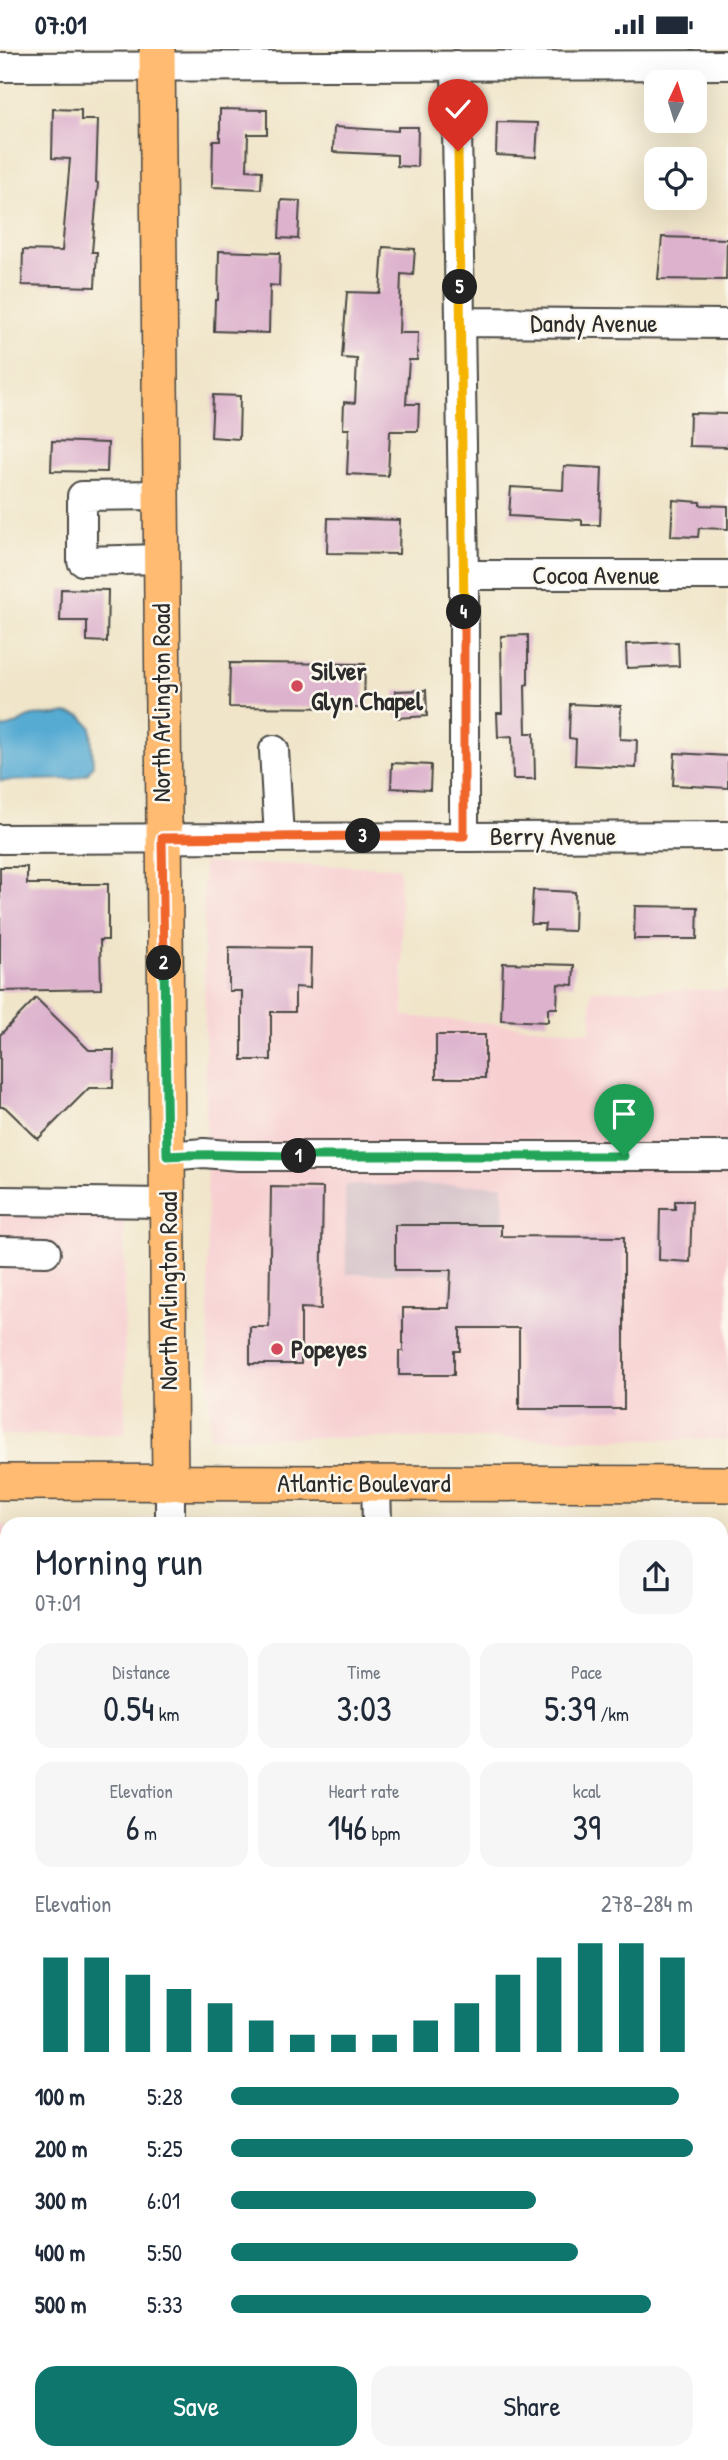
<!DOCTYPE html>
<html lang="en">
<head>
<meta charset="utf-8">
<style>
  body { margin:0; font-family:"Patrick Hand",sans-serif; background:#f6f6f7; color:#1f2937; height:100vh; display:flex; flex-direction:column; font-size:26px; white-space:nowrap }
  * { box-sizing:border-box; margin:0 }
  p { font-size:23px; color:#747a83 }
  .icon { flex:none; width:38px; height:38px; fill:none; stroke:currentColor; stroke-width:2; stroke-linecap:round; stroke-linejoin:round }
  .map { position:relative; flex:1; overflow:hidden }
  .details { position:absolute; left:0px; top:1468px; width:728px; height:943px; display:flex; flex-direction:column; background:#fff; border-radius:21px 21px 0 0; box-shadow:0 7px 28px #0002 }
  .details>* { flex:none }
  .needle { width:46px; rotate:4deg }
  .fabs { position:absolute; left:644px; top:21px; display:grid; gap:14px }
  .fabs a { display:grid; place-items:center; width:63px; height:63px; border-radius:14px; background:#fff; box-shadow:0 7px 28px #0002; font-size:35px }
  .pin { position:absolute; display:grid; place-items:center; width:60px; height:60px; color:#fff; margin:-72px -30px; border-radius:50% 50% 50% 0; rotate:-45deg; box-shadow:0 0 7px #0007 }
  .pin .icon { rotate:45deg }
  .km { position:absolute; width:35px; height:35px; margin:-18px; border-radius:50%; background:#222; color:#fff; font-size:19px; line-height:35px; text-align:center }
  .round { display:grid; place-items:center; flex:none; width:74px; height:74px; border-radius:21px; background:#f6f6f7 }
  .headline { display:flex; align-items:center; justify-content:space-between; height:119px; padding:0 35px }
  h1 { font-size:38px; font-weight:600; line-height:52px }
  .metrics { display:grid; grid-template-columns:repeat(3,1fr); gap:10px; height:119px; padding:7px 35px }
  .metrics div { display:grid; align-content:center; border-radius:18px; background:#f6f6f7; text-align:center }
  .metrics b { font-size:35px; font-weight:600 }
  .metrics small { font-size:19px; font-weight:400 }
  .metrics p { font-size:19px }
  .chart { height:196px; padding:14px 35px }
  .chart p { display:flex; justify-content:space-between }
  .chart svg { width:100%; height:126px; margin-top:7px; stroke:#0f766e; stroke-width:6 }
  .cta { display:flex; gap:14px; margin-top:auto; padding:14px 35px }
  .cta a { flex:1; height:80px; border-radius:21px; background:#0f766e; color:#fff; font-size:28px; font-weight:600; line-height:80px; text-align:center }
  .cta a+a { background:#f6f6f7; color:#1f2937 }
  ul { padding:0 35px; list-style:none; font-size:23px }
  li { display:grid; grid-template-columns:112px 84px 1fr; align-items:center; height:52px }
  li i { height:18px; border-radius:9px; background:#0f766e }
  .status { display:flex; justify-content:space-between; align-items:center; height:49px; padding:0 35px; background:#fff; direction:ltr }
  .status svg { height:19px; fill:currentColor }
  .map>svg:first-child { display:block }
  .built { fill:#f7cfd1; fill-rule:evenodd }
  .industrial { fill:#d2bdc6 }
  .forest { fill:#73b375; stroke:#4f6f50; stroke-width:2 }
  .water { fill:#57abd3; stroke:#416b7f; stroke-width:2 }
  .building { fill:#ddb2cd }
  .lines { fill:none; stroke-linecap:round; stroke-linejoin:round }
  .minor-casing { stroke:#494743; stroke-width:32 }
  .major-casing { stroke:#494743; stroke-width:38 }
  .minor { stroke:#fff; stroke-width:28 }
  .major { stroke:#ffbb71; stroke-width:35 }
  .split-1-casing { stroke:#fff; stroke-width:14 }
  .split-2-casing { stroke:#fff; stroke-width:14 }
  .split-3-casing { stroke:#fff; stroke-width:14 }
  .split-4-casing { stroke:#fff; stroke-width:14 }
  .split-5-casing { stroke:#fff; stroke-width:14 }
  .split-6-casing { stroke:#fff; stroke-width:14 }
  .split-1 { stroke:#22a559; stroke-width:9 }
  .split-2 { stroke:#22a559; stroke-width:9 }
  .split-3 { stroke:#f0652b; stroke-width:9 }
  .split-4 { stroke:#f0652b; stroke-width:9 }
  .split-5 { stroke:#f5b400; stroke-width:9 }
  .split-6 { stroke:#f5b400; stroke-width:9 }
  .poi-dot { fill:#d1495b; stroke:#fbf7ec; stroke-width:2.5 }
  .labels { text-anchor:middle; stroke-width:5; stroke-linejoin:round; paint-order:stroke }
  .street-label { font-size:26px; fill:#2b2b2b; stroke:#fbf7ec }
  .poi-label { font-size:26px; font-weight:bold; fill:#2b2b2b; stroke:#fbf7ec; text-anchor:start }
</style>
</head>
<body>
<div class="status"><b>07:01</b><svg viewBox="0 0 49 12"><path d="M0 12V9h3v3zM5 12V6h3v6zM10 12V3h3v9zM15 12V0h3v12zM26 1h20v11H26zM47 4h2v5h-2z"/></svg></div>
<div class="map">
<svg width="728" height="2411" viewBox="0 0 728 2411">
  <rect width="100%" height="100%" fill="#fbf7ec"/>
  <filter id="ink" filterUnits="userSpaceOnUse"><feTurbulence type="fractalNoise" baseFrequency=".0143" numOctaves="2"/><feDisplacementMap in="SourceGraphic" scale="14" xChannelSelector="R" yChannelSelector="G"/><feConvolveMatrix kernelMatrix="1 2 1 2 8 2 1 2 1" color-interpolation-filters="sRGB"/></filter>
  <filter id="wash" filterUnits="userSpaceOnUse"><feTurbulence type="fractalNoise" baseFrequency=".00686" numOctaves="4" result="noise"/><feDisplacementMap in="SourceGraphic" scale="28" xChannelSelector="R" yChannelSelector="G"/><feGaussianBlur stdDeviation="1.57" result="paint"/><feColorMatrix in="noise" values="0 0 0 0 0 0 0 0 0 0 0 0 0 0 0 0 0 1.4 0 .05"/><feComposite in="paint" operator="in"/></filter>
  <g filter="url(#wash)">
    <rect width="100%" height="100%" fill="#f0e5c9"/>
    <path class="built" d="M203 814 399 818 404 967 591 983V941H728V1391L210 1388ZM346 1136H502L504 1224Z
      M0 1164H124L125 1385 0 1386Z
      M0 1476H7V2401L0 2399Z
      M721 1482 728 1483V1831L721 1833Z
      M721 1903H728V2411H202V2404H721Z
      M18 2405H149V2411H38Z"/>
    <path class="industrial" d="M345 1136H503L505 1224 346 1225Z"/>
    <path class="forest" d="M728 1831V1903H721V1833Z"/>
    <path class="water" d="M66 664 81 667 91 678 93 716 87 725 71 730 0 732V679C19 678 19 670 32 667 43 665 54 668 66 664Z"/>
    <g id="blocks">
      <path class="building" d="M53 60 81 61V71H98L96 133 98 134 92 203H97L95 238 22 236 23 201 62 202 70 110 52 109Z
        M220 60 267 61V85H248L247 121 262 122 261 140 212 138 213 92H220Z
        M497 73 538 74 536 108 496 106Z
        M334 78 398 82V78H418L417 118 397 117V106L333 103Z
        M281 151 300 152 298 190 279 189Z
        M662 188 727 190 726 231 658 230Z
        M383 198 415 200 413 226 401 225 399 284H418L417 311H409L406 355H419L418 382H390L388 427 347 425 349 380H343L344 353 355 354 357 310 342 309 347 243 380 244Z
        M219 202 280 204 279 237 270 236 269 284 214 282 215 251H218Z
        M213 346 240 347 239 390 211 388Z
        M690 364 728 365V398L689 397Z
        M52 392 108 394 107 423 51 422Z
        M564 417 602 419 600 476H582V471L509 467 511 438 563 441Z
        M673 451 700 453V456L728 457V480L699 479 698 488 671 487Z
        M328 469 400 471 399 505 327 504Z
        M61 540 108 541 107 593 87 592V572H60Z
        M528 586V635L525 636 526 684H534L535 730H513L512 687 498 688 497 664H502L501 587Z
        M678 593 679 617 627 619 626 595Z
        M230 614 365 615 364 659 229 658Z
        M426 641 427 667 397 669 395 642Z
        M570 655 621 657 620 690 637 691 636 719 575 716 576 690 569 689Z
        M675 704 728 707V739L673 736Z
        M392 714 431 716 430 741 391 739Z
        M0 818H27V835H108V891H100L101 940 0 942Z
        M533 841 575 843 574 882 544 881 545 875H531Z
        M635 857 698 858 697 890H634Z
        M229 898 311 899 310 939 295 938V963H271V1011H242V942H229Z
        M503 914 574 916 573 936 558 935 557 959H548V973L501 971Z
        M36 949 89 1001H114L113 1039H89L38 1090 5 1058H0V986Z
        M436 986H485V1029H436Z
        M271 1138 323 1139 321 1260 301 1259V1315H250V1278H269Z
        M675 1152H692L690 1213 659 1211 660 1160H675Z
        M395 1176H501V1187L624 1188V1360H519V1279H460V1302H454V1326H399V1302H403V1259H449L451 1221H395Z"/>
    </g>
  </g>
  <g filter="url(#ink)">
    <use href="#blocks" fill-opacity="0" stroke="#494743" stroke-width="2"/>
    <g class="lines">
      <defs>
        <path id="minor" d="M456 16 464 526V787
          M0 18 728 16
          M461 273 728 275
          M160 446 82 447V512L161 510
          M464 526H728
          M274 701 279 788
          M0 790 728 787
          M167 1107 204 1104 239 1107H728
          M0 1152 168 1154
          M0 1202 46 1203
          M170 1434V1475
          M376 1434 377 1475
          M721 1967H728
          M0 2109 7 2108
          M721 2214 723 2369
          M721 2214 728 2142"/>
        <path id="major" d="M157 0 170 1434
          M0 1433 728 1435
          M175 2404V2411"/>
      </defs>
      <use href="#minor" class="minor-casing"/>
      <use href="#major" class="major-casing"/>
      <use href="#minor" class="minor"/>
      <use href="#major" class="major"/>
    </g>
  </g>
  <g class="lines" filter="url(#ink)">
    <defs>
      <path id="split-1" d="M299 1107H624"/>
      <path id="split-2" d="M164 914 167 1107C211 1104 255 1107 299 1107"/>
      <path id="split-3" d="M164 914 162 789 363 787"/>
      <path id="split-4" d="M363 787H464V563"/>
      <path id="split-5" d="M460 238 464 563"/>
      <path id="split-6" d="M458 102 460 238"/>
    </defs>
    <use href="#split-1" class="split-1-casing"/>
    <use href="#split-2" class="split-2-casing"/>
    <use href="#split-3" class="split-3-casing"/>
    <use href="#split-4" class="split-4-casing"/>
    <use href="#split-5" class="split-5-casing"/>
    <use href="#split-6" class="split-6-casing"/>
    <use href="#split-1" class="split-1"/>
    <use href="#split-2" class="split-2"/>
    <use href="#split-3" class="split-3"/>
    <use href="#split-4" class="split-4"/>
    <use href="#split-5" class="split-5"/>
    <use href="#split-6" class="split-6"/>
  </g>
  <g class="poi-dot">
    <circle cx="297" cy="637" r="7"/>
    <circle cx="277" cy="1300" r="7"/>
  </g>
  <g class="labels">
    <g class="street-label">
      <text x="594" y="283">Dandy Avenue</text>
      <text x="596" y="535">Cocoa Avenue</text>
      <text transform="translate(161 654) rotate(-90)" y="9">North Arlington Road</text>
      <text x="553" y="796">Berry Avenue</text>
      <text transform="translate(168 1242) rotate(-90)" y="9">North Arlington Road</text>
      <text x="364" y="1443">Atlantic Boulevard</text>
    </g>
    <g class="poi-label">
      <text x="311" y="631">Silver<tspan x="311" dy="30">Glyn Chapel</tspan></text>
      <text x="291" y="1309">Popeyes</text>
    </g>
  </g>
</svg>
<div class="fabs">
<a><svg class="needle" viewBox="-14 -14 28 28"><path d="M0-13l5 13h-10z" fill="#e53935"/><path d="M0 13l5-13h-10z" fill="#747a83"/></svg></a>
<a><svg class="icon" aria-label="locate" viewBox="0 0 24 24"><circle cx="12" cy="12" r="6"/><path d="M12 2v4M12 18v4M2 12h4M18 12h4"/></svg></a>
</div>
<div class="pin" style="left:624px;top:1107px;background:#1e9e55"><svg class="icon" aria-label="arrive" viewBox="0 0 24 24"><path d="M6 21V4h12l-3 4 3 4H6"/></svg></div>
<div class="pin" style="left:458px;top:102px;background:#d93025"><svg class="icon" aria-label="check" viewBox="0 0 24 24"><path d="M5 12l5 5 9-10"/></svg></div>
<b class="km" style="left:299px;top:1107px">1</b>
<b class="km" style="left:164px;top:914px">2</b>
<b class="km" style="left:363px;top:787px">3</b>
<b class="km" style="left:464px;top:563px">4</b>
<b class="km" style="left:460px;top:238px">5</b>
<section class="details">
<div class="headline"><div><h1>Morning run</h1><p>07:01</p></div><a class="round"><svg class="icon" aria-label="share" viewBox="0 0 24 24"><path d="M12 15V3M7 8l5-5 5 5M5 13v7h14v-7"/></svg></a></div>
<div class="metrics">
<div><p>Distance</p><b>0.54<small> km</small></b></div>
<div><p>Time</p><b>3:03</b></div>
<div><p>Pace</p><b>5:39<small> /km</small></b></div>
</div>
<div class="metrics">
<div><p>Elevation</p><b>6<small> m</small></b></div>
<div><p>Heart rate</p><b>146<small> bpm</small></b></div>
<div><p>kcal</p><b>39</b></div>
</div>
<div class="chart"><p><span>Elevation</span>278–284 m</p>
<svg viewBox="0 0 160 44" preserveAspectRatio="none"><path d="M5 44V11M15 44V11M25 44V17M35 44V22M45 44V27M55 44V33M65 44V38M75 44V38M85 44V38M95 44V33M105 44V27M115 44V17M125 44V11M135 44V6M145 44V6M155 44V11"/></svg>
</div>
<ul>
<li><b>100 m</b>5:28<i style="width:97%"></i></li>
<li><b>200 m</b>5:25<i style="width:100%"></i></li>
<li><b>300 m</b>6:01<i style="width:66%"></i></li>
<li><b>400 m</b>5:50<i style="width:75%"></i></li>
<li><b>500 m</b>5:33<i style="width:91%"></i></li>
</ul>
<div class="cta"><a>Save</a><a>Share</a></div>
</section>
</div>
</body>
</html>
